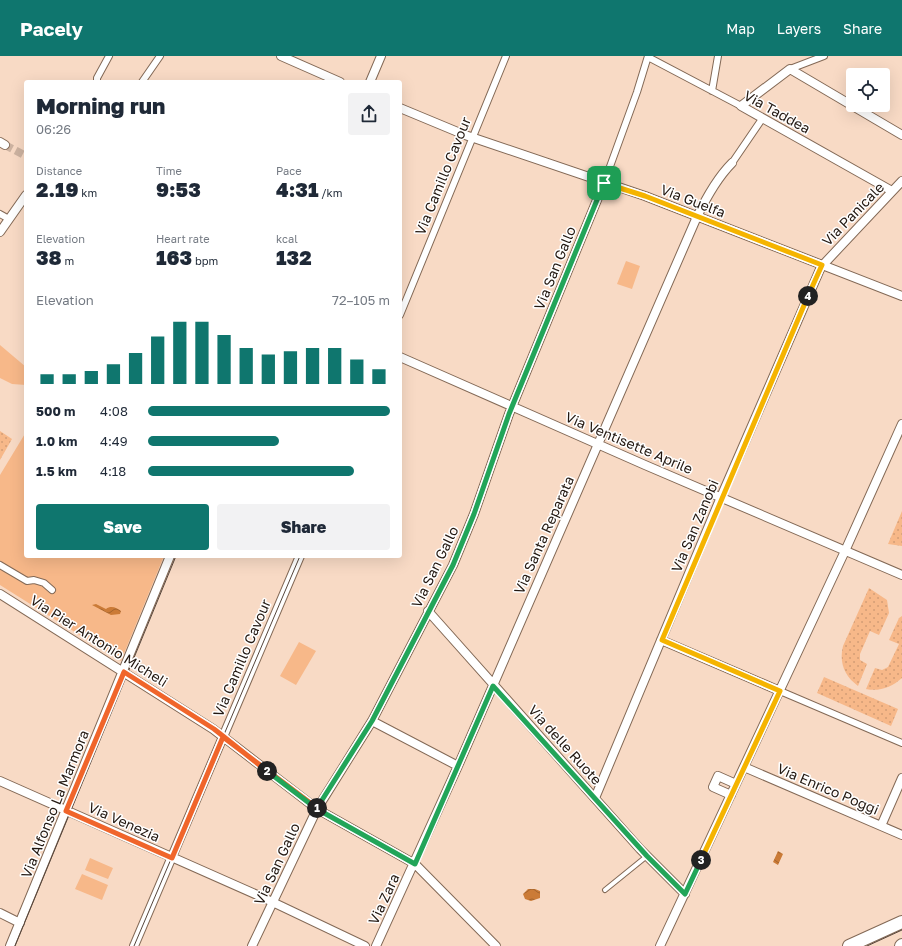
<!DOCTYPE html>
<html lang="en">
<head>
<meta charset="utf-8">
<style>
  body { margin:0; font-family:"Golos Text",sans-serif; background:#f2f2f3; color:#1f2937; height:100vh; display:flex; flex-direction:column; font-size:15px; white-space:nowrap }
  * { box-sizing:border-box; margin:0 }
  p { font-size:13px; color:#747a83 }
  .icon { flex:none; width:22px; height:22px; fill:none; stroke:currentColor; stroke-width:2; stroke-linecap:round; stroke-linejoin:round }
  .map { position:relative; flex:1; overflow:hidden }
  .details { position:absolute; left:24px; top:24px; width:378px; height:478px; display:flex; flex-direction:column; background:#fff; border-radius:4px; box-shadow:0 4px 16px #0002 }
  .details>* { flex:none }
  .buttons { position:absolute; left:846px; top:12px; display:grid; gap:8px }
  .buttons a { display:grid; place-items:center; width:44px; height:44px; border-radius:4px; background:#fff; box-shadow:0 4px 16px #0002; font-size:20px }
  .pin { position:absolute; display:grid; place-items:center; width:34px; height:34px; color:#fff; margin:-17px; border-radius:8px; box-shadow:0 2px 6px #0006 }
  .km { position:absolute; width:20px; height:20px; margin:-10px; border-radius:50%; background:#222; color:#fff; font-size:11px; line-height:20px; text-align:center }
  .round { display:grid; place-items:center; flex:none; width:42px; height:42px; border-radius:4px; background:#f2f2f3 }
  .overview { display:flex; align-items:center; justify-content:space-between; height:68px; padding:0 12px }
  h1 { font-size:22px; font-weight:800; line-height:30px }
  .stats { display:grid; grid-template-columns:repeat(3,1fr); gap:6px; height:68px; padding:4px 12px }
  .stats div { display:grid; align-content:center }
  .stats b { font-size:20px; font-weight:800 }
  .stats small { font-size:11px; font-weight:400 }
  .stats p { font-size:11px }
  .chart { height:112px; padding:8px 12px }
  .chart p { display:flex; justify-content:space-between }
  .chart svg { width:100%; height:72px; margin-top:4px; stroke:#0f766e; stroke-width:6 }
  .button { display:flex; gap:8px; margin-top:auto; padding:8px 12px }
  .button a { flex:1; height:46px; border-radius:4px; background:#0f766e; color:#fff; font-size:16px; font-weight:800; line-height:46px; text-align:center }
  .button a+a { background:#f2f2f3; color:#1f2937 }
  ul { padding:0 12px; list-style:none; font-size:13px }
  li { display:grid; grid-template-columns:64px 48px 1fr; align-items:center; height:30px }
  li i { height:10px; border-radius:5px; background:#0f766e }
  header { display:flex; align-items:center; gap:24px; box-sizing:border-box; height:56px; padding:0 20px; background:#0f766e; color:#fff }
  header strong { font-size:19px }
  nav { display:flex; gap:22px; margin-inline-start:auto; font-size:14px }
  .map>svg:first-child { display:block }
  .grass { fill:url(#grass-dots) }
  .garden { fill:#f7b889 }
  .water { fill:url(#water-waves) }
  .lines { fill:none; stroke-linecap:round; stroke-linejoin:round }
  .minor-tunnel { stroke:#cdb3a1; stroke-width:8; stroke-dasharray:8 4; stroke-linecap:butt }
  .service-casing { stroke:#836956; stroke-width:6 }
  .pedestrian-casing { stroke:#836956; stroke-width:8 }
  .minor-casing { stroke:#836956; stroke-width:10 }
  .primary-casing { stroke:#836956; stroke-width:14 }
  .service { stroke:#fff; stroke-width:4 }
  .pedestrian { stroke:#fff; stroke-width:6 }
  .minor { stroke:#fff; stroke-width:8 }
  .primary { stroke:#fff; stroke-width:12 }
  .tram { stroke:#55453b; stroke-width:1 }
  .split-1-casing { stroke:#fff; stroke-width:8 }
  .split-2-casing { stroke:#fff; stroke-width:8 }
  .split-3-casing { stroke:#fff; stroke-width:8 }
  .split-4-casing { stroke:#fff; stroke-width:8 }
  .split-5-casing { stroke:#fff; stroke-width:8 }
  .split-1 { stroke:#22a559; stroke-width:5 }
  .split-2 { stroke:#f0652b; stroke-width:5 }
  .split-3 { stroke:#22a559; stroke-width:5 }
  .split-4 { stroke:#f5b400; stroke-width:5 }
  .split-5 { stroke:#f5b400; stroke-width:5 }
  .labels { text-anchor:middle; stroke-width:3; stroke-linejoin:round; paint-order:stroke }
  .street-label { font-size:14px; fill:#231811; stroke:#fff }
</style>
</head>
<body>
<header>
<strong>Pacely</strong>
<nav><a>Map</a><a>Layers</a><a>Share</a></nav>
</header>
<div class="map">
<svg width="902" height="890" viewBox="0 0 902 890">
  <defs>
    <pattern id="grass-dots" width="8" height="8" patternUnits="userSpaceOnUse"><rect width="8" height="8" fill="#f7b889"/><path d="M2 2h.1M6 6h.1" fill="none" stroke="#d39d75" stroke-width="1.8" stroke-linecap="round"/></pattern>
    <pattern id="water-waves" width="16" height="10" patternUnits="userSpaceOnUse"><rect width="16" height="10" fill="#cb7b37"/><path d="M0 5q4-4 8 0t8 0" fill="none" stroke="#a4642d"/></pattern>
  </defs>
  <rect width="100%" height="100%" fill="#f8dac5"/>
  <path class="grass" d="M0 375 12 383 0 404Z
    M902 455V490L888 488Z
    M869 532 887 544 889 557 879 579 870 575 860 598V604L867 608 858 630C844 620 839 606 843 590Z
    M902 560V622C892 631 879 636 866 633L875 612 882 614 888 611 899 588 889 584 899 562Z
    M824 621 898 653 891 670 817 637Z"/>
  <path class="garden" d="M626 205 640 210 632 233 617 228Z
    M0 289 26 311V329L12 328 0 322Z
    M26 376V500H164L121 605 0 529V419Z
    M299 586 316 595 296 629 280 620Z
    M90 802 113 812 108 823 85 814Z
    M82 818 108 829 102 844 75 833Z"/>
  <path class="water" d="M96 548 106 553C111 549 117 552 121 555L120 558 111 559 92 549Z
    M778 795 783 798 778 809 773 806Z
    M528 833H535L540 835V842L531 845 525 843 523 838Z"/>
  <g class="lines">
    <path class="minor-tunnel" d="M5 89 26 100"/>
    <defs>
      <path id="service" d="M605 834 647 800"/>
      <path id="pedestrian" d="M648 1 741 50
        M790 13 824 0
        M97 26V22L109 0
        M142 26 160 0
        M712 35 718 0
        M732 107 762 63
        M604 127 637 36 648 0
        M0 158 9 163
        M400 259 506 0
        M0 509 27 525 34 524 44 527 52 534
        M780 635 902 687"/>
      <path id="minor" d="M281 0 340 26
        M370 26 381 0
        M400 52 465 79 645 140 902 240
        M0 86 5 89
        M892 135 741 50 790 13 902 79
        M0 176 26 139
        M400 301 645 409 902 519
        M0 538 213 673 317 753 415 808 496 890
        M428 555 640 793 685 838
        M661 584 780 635
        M372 665 458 710
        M744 711 902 779
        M0 725 264 842 365 890
        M731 739 713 731 718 720 736 728
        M595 742 721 441 821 211 902 125
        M881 770 902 722
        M0 857 20 867
        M10 890 170 500
        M134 890 300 500
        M252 890 317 753 372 665 453 509 474 458 509 358 604 127
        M376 890 458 710 696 163C705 144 717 122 732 107
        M660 890 845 495 902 368"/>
      <path id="primary" d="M849 890 902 866
        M901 890 902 889"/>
    </defs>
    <use href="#service" class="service-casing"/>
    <use href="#pedestrian" class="pedestrian-casing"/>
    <use href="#minor" class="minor-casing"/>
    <use href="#primary" class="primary-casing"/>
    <use href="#service" class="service"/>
    <use href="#pedestrian" class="pedestrian"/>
    <use href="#minor" class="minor"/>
    <use href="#primary" class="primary"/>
    <path class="tram" d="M15 890 176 500
      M134 890 300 500
      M867 890 902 874"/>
  </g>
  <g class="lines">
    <defs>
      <path id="split-1" d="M317 752 372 665 453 509 474 458 509 358 604 127"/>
      <path id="split-2" d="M267 715C249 701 232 687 214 673L124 616 66 755 172 802 223 681 317 752"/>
      <path id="split-3" d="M267 715 317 753 415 808 493 630 647 800 685 838 701 804"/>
      <path id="split-4" d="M701 804 780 635 662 584 808 240"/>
      <path id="split-5" d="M604 127 645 140 822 209 808 240"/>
    </defs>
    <use href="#split-1" class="split-1-casing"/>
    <use href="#split-2" class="split-2-casing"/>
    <use href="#split-3" class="split-3-casing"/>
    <use href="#split-4" class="split-4-casing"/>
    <use href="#split-5" class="split-5-casing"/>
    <use href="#split-1" class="split-1"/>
    <use href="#split-2" class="split-2"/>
    <use href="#split-3" class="split-3"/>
    <use href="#split-4" class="split-4"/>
    <use href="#split-5" class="split-5"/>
  </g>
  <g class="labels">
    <g class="street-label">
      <text transform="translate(777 56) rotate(29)" y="5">Via Taddea</text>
      <text transform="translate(443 120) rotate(-68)" y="5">Via Camillo Cavour</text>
      <text transform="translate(693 145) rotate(21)" y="5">Via Guelfa</text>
      <text transform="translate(853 158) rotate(-46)" y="5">Via Panicale</text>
      <text transform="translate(555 212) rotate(-68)" y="5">Via San Gallo</text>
      <text transform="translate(629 387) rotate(23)" y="5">Via Ventisette Aprile</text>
      <text transform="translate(695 470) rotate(-67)" y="5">Via San Zanobi</text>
      <text transform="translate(544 479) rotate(-66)" y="5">Via Santa Reparata</text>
      <text transform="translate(435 511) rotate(-64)" y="5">Via San Gallo</text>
      <text transform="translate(99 585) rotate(32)" y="5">Via Pier Antonio Micheli</text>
      <text transform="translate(242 602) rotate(-67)" y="5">Via Camillo Cavour</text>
      <text transform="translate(565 689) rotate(48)" y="5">Via delle Ruote</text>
      <text transform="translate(828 733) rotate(23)" y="5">Via Enrico Poggi</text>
      <text transform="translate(55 748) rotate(-68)" y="5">Via Alfonso La Marmora</text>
      <text transform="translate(124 766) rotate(24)" y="5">Via Venezia</text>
      <text transform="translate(277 808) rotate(-65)" y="5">Via San Gallo</text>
      <text transform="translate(384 843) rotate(-65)" y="5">Via Zara</text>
    </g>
  </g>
</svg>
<div class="buttons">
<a><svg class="icon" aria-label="locate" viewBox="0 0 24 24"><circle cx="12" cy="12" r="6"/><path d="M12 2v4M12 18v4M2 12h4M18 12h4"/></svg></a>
</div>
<div class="pin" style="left:604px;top:127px;background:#1e9e55"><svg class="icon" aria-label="arrive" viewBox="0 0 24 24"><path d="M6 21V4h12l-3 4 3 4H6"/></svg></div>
<b class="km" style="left:317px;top:752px">1</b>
<b class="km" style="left:267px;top:715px">2</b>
<b class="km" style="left:701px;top:804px">3</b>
<b class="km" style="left:808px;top:240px">4</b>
<section class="details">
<div class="overview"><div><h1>Morning run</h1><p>06:26</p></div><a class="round"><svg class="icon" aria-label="share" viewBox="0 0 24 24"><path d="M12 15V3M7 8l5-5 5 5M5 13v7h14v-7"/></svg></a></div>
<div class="stats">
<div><p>Distance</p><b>2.19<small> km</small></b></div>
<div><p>Time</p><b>9:53</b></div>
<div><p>Pace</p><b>4:31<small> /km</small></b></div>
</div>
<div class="stats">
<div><p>Elevation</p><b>38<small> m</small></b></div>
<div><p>Heart rate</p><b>163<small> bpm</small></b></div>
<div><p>kcal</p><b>132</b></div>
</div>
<div class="chart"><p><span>Elevation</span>72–105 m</p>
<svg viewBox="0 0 160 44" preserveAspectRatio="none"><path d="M5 44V38M15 44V38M25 44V36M35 44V32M45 44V25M55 44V15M65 44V6M75 44V6M85 44V14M95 44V22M105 44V26M115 44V24M125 44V22M135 44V22M145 44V29M155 44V35"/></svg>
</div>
<ul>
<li><b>500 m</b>4:08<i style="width:100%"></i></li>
<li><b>1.0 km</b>4:49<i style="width:54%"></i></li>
<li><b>1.5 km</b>4:18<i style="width:85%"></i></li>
</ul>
<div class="button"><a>Save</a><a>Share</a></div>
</section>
</div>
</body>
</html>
